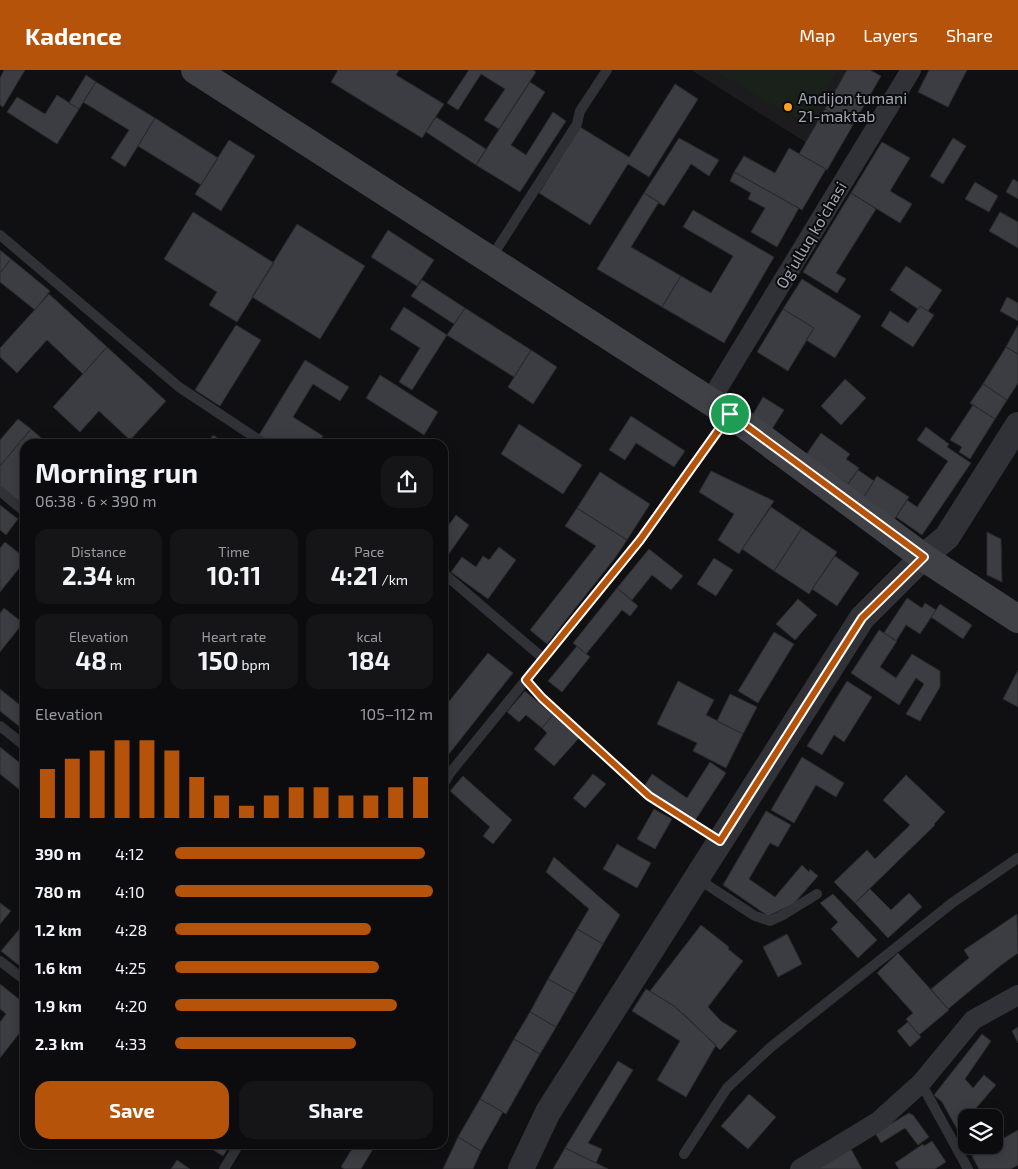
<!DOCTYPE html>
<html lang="en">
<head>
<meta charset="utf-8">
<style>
  body { margin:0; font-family:"Exo 2",sans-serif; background:#151517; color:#f1f3f6; height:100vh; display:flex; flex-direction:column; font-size:19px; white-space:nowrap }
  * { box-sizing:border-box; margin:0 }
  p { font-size:16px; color:#9a9b9e }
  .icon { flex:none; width:28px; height:28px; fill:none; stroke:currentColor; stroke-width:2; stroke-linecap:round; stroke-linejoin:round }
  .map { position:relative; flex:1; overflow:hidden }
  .details { position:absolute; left:20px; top:369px; width:428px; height:710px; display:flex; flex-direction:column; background:#0c0c0e; border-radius:15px; box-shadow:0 2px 12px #0003,0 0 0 1px #2c2c2e }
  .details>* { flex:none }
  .controls { position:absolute; left:958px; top:1039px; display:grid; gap:10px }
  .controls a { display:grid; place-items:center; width:45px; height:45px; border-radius:10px; background:#0c0c0e; box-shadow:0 2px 12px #0003,0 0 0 1px #2c2c2e; font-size:25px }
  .pin { position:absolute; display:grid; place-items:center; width:42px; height:42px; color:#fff; margin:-21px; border:2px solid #fff; border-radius:50%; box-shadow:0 1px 5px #0007 }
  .round { display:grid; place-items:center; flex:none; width:52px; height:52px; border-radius:15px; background:#151517 }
  .headline { display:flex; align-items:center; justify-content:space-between; height:85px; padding:0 15px }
  h1 { font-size:28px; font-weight:700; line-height:38px }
  .stats { display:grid; grid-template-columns:repeat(3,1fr); gap:8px; height:85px; padding:5px 15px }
  .stats div { display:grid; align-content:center; border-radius:12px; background:#151517; text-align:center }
  .stats b { font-size:25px; font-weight:700 }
  .stats small { font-size:14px; font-weight:400 }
  .stats p { font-size:14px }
  .chart { height:140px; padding:10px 15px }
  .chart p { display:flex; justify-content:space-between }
  .chart svg { width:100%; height:90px; margin-top:5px; stroke:#b45309; stroke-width:6 }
  .primary-button { display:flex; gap:10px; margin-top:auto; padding:10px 15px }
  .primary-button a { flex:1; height:58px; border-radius:15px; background:#b45309; color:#fff; font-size:20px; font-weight:700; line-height:58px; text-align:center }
  .primary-button a+a { background:#151517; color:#f1f3f6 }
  ul { padding:0 15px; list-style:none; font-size:16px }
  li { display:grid; grid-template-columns:80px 60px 1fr; align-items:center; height:38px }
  li i { height:12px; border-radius:6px; background:#b45309 }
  header { display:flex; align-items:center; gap:30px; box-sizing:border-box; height:70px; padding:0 25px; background:#b45309; color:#fff }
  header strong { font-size:24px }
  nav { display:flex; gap:28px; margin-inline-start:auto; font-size:18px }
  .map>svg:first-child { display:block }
  .built { fill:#1c1c1f }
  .green { fill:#1a211a }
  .building { fill:#3c3d42; stroke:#2a2a2e }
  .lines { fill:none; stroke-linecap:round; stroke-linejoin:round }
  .path { stroke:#37393e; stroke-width:3; stroke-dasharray:2.5 4; stroke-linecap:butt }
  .service { stroke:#313237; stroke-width:10 }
  .minor { stroke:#313237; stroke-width:20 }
  .tertiary { stroke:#313237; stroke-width:26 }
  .secondary { stroke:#3f4147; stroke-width:28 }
  .route-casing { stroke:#fff; stroke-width:10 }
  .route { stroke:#b45309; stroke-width:6 }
  .poi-dot { fill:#ffa11a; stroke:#0b0b0c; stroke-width:2 }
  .labels { text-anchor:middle; stroke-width:4; stroke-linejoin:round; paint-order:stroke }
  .poi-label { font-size:16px; fill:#a0a7b4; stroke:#0b0b0c; text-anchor:start }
  .street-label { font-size:16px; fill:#a0a7b4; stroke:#0b0b0c }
</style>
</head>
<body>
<header>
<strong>Kadence</strong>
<nav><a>Map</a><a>Layers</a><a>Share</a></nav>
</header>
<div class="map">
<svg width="1018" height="1099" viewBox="0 0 1018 1099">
  <rect width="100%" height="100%" fill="#101012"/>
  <path class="built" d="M691 0H848L807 73Z"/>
  <path class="green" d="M713 0H838L807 54Z"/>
  <path class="building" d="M4 0H25L3 37 0 35V8Z
    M338 0H399L396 5 444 34 422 68 331 12Z
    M469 0H533L536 2 499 59 484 50 505 19 481 4 458 40 447 33Z
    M847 0H870L881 6 853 55 825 39Z
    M929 0H967L948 37 918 22Z
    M86 5 96 12 79 39 69 33Z
    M96 12 155 48 125 97 111 88 129 60 83 32Z
    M530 12 545 22 511 75 526 85 553 42 566 51 520 122 476 95Z
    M675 14 698 29 649 107 628 94 590 155 539 123 580 57 629 87Z
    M57 25 79 39 57 74 7 42 17 27 45 44Z
    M825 39 853 55 827 100 799 84Z
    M436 47 486 79 476 95 426 62Z
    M155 48 218 88 201 115 138 76Z
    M679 68 719 90 709 106 691 94 664 136 644 123Z
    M953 68 966 76 943 114 930 106Z
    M229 70 255 86 221 141 195 124Z
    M882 72 910 88 890 121 912 134 900 153 851 123Z
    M789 78 826 99 802 140 734 102 744 86 775 103Z
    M734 102 799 138 777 177 751 162 765 138 748 129 751 123 730 111Z
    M1013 109 1018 112V129L1006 122Z
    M975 112 998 126 989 142 965 129Z
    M644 123 659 132 631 177 681 206 662 237 597 199Z
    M851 123 876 139 836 203 846 209 837 223 803 202Z
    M693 140 774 187 724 273 662 237 681 206 711 223 733 186 683 157Z
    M193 142 274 193 237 252 209 235 217 222 164 189Z
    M1000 142 1018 152V178L989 161Z
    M297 154 365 196 320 269 252 227Z
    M388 160 434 190 417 216 371 187Z
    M0 180 11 189 0 203Z
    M11 189 50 221 35 240 0 212V203Z
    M906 196 942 220 928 241 920 236 918 239 890 220Z
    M802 209 861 246 835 288 806 270 814 258 783 239Z
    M422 210 465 238 454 254 411 226Z
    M49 224 107 277 83 304 47 270 17 303 0 287V278Z
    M1007 227 1018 233V251L1000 241Z
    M920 236 934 245 913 277 881 256 890 241 908 253Z
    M404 237 447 265 412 320 399 312 420 278 390 259Z
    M465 238 531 280 514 307 447 265Z
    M783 239 814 258 788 301 757 282Z
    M236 255 261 270 220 336 195 320Z
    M1018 255V284L1006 277Z
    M107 277 166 331 130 370 99 341 80 362 53 337Z
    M1006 277 1018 284V313L1007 330 983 314Z
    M531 280 557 297 533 334 508 317Z
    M305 290 349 317 340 331 313 314 293 347 323 366 318 374H273L259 365Z
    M380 305 438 342 424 365 366 328Z
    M845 309 866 328 841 355 821 336Z
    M983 314 1007 330 995 349 970 333Z
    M763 327 784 340 772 359 752 346Z
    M973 335 995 349 970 389 959 382 962 377 950 370Z
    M631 346 685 381 674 397 636 373 625 390 609 380Z
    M18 349 31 359 0 396V370Z
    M519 354 582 395 563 424 501 384Z
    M926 357 949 374 947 377 971 393 922 465 896 447 907 430 917 437 948 391 917 370Z
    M31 359 48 374H25V438L0 417V396Z
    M821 363 850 384 846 389 859 398 848 414 806 385Z
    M213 365 226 374H207Z
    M858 400 874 411 861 431 844 420Z
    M711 401 774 431 739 484 718 470 734 444 699 422Z
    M600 402 650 434 627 470 577 438Z
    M877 406 909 427 892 453 861 431Z
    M0 435 18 449 6 465 0 460Z
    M771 437 802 458 774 501 742 479Z
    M577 438 627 470 615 488 547 574 530 560 596 476 565 456Z
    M456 445 469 455 446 488 442 485V464Z
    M802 458 837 482 809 524 774 501Z
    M987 462 1001 469 1002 512 987 505Z
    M5 472 25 488V491L0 522V478Z
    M499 477 516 490 488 529 451 502 462 487 476 497 483 486 489 490Z
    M649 479 683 506 671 520 652 505 632 530 617 518Z
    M835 486 859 503 837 536 812 519Z
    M714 488 733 500 716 526 697 514Z
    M617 518 638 536 630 546 622 540 586 584 573 573Z
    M907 528 922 538 925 533 936 540 920 564 906 555 896 571 884 563Z
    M798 529 817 545 795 570 776 554Z
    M940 534 972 555 963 569 931 547Z
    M4 538 23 553 0 582V543Z
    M25 538V551L19 546Z
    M879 560 897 571 880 597 896 608 912 584 940 601V617L920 651 906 644 924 614 916 608 899 635 851 603Z
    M774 562 794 574 758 633 738 621Z
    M577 576 590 587 562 622 548 611Z
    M488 583 513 603 445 689 442 687V640Z
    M1018 600V637L1003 629Z
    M678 611 714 630 706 645 743 664 726 698 693 681 697 673 657 654Z
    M847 611 872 627 844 672 834 665 822 685 807 676Z
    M0 619 20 635 25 628V651L20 657 0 641Z
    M525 621 553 645 542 658 526 645 519 652 507 642Z
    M730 624 757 637 743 664 717 651Z
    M553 645 579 668 554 696 534 679 547 663 542 658Z
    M0 677 25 697V714L20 720 0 704Z
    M802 687 844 713 836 727 816 715 794 753 771 740Z
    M710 692 726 703 694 752 643 718 652 704 687 728Z
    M593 704 606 714 585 738 573 728Z
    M906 705 945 742 934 754 935 755 855 833 834 812 867 780 875 789 910 755 883 730Z
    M463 706 512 750 493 774 483 766 490 757 450 721Z
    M654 739 672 749 655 779 637 769Z
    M766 741 791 755 778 777 770 773 749 809 775 827 802 795 809 802 810 799 818 806 789 839 787 837 768 846 723 815Z
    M617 774 651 793 637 818 603 799Z
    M554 787 620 845 603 874 577 859 589 839 546 802Z
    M870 819 891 840 909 823 922 837 888 868 855 833Z
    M833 824 877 870 858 888 831 859 838 852 820 833Z
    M0 833 11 841 0 854Z
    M1017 844 1018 883 1000 896 948 939 931 919 969 888 964 880Z
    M701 855 729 877 728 879 743 891 708 937 721 951 737 961 720 980 688 948 674 936 650 921Z
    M22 856 25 859V900L1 881Z
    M577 859 603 874 575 924 548 909Z
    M787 864 802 894 778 907 763 877Z
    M898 883 949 940 919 965 906 949 913 943 877 903Z
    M548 909 575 924 556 957 530 942Z
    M0 914 25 934V956L0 988V952L6 944 0 939Z
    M646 919 674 936 716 975 686 1027 657 1010 680 971 632 941Z
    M530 942 556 957 540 984 514 969Z
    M908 952 921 967 910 977 897 961Z
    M1018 957V973L1012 961Z
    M982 964 991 971 965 1009 973 1018 984 1005 996 1015 971 1044 973 1048H966V1075H980L983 1080 972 1086 942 1032 934 1025Z
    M514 969 540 984 506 1044 480 1029Z
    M618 991 633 1000 588 1073 602 1079 596 1093 565 1078Z
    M749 1024 776 1047 748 1079 721 1056Z
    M480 1029 503 1042 481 1081 458 1067Z
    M909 1043 913 1045 929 1067 918 1075 905 1058 881 1073 875 1063Z
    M1018 1060V1095L1011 1099H979L972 1086Z
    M458 1067 481 1081 473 1099H443Z
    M932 1071 946 1092 935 1099H899L895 1093 923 1074 924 1076Z
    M209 1074H231L223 1086 207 1076Z
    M355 1074H376L361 1099H344L341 1097Z
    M565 1078 596 1093 608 1099H553Z
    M851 1079 862 1099H817Z
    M177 1090 190 1099H171Z"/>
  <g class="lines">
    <path class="path" d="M535 620 649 726 702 760"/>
    <path class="service" d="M0 165 179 317 265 374
      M491 188 577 54 580 41 607 0
      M0 421 25 442
      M442 502 544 589
      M0 656 25 676
      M442 717 450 703 640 470 729 346
      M698 809 755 846 770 851 783 845 817 824
      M0 891 25 910
      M921 1013 968 1099
      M684 1084 727 1018 771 977 952 833 1018 788
      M224 1099 239 1074"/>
    <path class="minor" d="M710 331 911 0
      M800 1099 879 1051 921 1013 973 950 1018 925"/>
    <path class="tertiary" d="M521 1099 548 1042 862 548 923 487 947 467 1018 355"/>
    <path class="secondary" d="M195 0 730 344 923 487 1018 549"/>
  </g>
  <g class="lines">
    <defs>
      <path id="route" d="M730 344 924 487 862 548 720 771 649 726 542 628 526 610 640 470Z"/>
    </defs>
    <use href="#route" class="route-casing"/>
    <use href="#route" class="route"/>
  </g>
  <circle class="poi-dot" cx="788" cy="37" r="5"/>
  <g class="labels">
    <g class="poi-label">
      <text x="798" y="34">Andijon tumani<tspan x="798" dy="18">21-maktab</tspan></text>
    </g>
    <g class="street-label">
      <text transform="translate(811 165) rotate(-59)" y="6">Og'ulluq ko'chasi</text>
    </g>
  </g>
</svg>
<div class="controls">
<a><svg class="icon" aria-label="layers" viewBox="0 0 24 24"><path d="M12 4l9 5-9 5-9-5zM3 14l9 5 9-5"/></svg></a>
</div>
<div class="pin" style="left:730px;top:344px;background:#1e9e55"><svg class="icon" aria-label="arrive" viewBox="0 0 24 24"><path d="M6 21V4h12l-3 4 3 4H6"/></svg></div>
<section class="details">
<div class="headline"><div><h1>Morning run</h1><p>06:38 · 6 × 390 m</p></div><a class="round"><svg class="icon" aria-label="share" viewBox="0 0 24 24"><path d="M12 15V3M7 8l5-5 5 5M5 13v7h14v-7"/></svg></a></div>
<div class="stats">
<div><p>Distance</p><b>2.34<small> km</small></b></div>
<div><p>Time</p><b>10:11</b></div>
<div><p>Pace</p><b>4:21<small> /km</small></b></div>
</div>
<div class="stats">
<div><p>Elevation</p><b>48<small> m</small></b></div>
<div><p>Heart rate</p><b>150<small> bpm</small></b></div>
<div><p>kcal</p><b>184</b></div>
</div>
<div class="chart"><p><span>Elevation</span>105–112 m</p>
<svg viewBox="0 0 160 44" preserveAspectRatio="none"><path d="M5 44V20M15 44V15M25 44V11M35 44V6M45 44V6M55 44V11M65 44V24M75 44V33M85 44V38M95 44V33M105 44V29M115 44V29M125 44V33M135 44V33M145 44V29M155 44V24"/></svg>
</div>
<ul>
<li><b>390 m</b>4:12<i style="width:97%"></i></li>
<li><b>780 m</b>4:10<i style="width:100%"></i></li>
<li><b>1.2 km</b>4:28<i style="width:76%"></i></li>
<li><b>1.6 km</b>4:25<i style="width:79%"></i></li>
<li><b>1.9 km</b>4:20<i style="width:86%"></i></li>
<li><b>2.3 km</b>4:33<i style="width:70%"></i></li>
</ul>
<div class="primary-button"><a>Save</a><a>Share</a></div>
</section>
</div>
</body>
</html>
